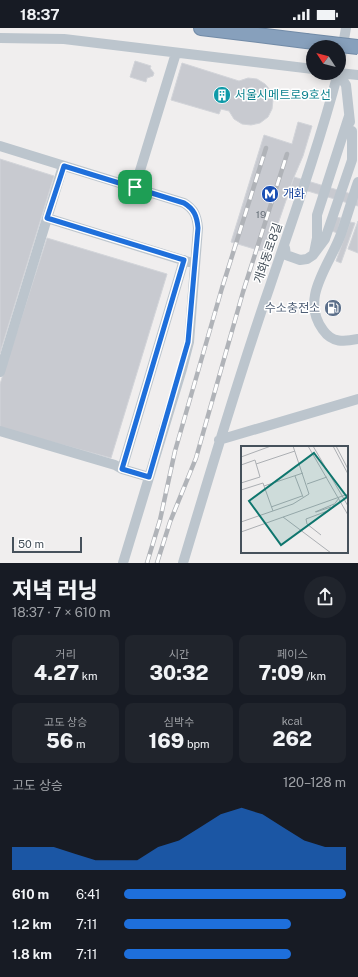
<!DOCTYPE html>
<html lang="ko">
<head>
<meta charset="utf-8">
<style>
  body { margin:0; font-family:"Public Sans","Noto Sans KR",sans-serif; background:#20242c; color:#f1f3f6; height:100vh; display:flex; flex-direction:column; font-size:15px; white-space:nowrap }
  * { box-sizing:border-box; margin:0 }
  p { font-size:13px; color:#9ea1a6 }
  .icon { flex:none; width:22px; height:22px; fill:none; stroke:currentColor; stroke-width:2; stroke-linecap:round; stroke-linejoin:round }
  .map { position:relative; height:535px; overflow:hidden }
  .drawer { display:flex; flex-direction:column; background:#171b24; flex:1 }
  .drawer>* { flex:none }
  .needle { width:26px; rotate:306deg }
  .buttons { position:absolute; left:306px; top:12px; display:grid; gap:8px }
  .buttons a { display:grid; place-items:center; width:40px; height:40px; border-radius:50%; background:#171b24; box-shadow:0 2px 10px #0003; font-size:20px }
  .scale { position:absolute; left:12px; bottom:10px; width:70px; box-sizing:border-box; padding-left:4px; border:2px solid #46515b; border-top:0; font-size:11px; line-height:14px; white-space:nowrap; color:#46515b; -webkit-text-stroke:3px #fff; paint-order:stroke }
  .pin { position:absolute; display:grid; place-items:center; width:34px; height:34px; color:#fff; margin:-17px; border-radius:8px; box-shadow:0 2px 6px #0006 }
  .round { display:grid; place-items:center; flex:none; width:42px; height:42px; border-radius:21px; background:#20242c }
  .overview { display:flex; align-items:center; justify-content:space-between; height:68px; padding:0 12px }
  h1 { font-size:22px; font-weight:800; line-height:30px }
  .figures { display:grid; grid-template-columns:repeat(3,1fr); gap:6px; height:68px; padding:4px 12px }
  .figures div { display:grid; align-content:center; border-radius:8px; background:#20242c; text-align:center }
  .figures b { font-size:20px; font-weight:800 }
  .figures small { font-size:11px; font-weight:400 }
  .figures p { font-size:11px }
  .chart { height:112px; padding:8px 12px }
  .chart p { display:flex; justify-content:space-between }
  .chart svg { width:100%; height:72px; margin-top:4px; fill:#1e6fdb; opacity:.7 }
  ul { padding:0 12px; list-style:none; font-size:13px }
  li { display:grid; grid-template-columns:64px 48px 1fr; align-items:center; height:30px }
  li i { height:10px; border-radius:5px; background:#1e6fdb }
  .status { display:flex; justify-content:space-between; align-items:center; height:28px; padding:0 20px; background:#171b24; direction:ltr }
  .status svg { height:11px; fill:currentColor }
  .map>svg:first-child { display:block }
  .building { fill:#c8cad0; stroke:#d2d4d9 }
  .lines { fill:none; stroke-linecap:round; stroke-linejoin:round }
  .highway-casing { stroke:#728ba7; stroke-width:16 }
  .minor { stroke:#bcc5cd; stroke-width:10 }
  .highway { stroke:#87a0bc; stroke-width:14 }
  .rail-casing { stroke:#b0b3b8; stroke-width:4.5 }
  .rail { stroke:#fff; stroke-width:3; stroke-dasharray:9; stroke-linecap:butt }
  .highway-bridge-casing { stroke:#728ba7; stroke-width:16; stroke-linecap:butt }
  .highway-bridge { stroke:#87a0bc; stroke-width:14 }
  .route-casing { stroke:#fff; stroke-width:8 }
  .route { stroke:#1e6fdb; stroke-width:5 }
  .labels { text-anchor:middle; stroke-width:3; stroke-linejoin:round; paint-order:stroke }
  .number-label { font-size:10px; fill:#666f78 }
  .culture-label { font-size:12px; fill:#0d838f; stroke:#fff; text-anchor:start }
  .transit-label { font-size:12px; fill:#164399; stroke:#fff; text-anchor:start }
  .street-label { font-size:12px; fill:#46515b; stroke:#fff }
  .service-label { font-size:12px; fill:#4e5e75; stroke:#fff; text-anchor:end }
  .inset-road { fill:none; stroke:#acafb3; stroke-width:1 }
  .view { fill:#0f766e; fill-opacity:0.15; stroke:#0f766e; stroke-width:2 }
  .inset-edge { fill:none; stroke:#46515b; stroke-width:2 }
</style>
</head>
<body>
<div class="status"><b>18:37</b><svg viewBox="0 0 49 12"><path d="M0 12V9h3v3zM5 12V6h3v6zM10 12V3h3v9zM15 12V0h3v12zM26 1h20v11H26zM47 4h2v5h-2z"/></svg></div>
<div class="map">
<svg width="358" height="535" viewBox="0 0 358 535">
  <rect width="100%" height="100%" fill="#f0eeee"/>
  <path class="building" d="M135 33 151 38 150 40 154 45 153 48 147 50 146 54 130 49Z
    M182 35 239 53 248 50 257 51 265 56 271 63 273 72 272 81 268 89 260 95 251 97 242 96 234 91 229 83 221 81 219 86 171 72Z
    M298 94 312 98 303 128 294 149 268 225 231 214 264 107 292 116Z
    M0 131 54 148 0 325Z
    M294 149 358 168V178L291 158Z
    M336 189 341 190 337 205 332 203Z
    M358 193V225L348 221Z
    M350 194 355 195 341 235 336 233Z
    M47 210 167 246 111 430 0 400V356Z"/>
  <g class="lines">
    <defs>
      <path id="highway" d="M201 0 306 13"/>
    </defs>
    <use href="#highway" class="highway-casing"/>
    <path class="minor" d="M0 10 64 11 313 41
      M339 40 346 0
      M338 45 346 57 350 94
      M339 45 358 47
      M0 118 184 175C194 181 197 188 198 200L189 314 182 341 123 535
      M358 154C352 171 347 189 341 206 330 237 299 270 323 302 332 315 344 314 358 311
      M135 159 176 25
      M47 190 189 234
      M285 220 286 227 300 232 307 231 313 227 325 211 352 132V103
      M314 225 317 210V187L349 88
      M0 344 63 138
      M0 403 115 437 122 441 149 449
      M219 412 358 371
      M122 441 184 232
      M183 535C211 442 238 350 270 258 294 187 319 117 338 45"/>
    <use href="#highway" class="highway"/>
    <defs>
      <path id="rail" d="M147 535 160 492 175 423 222 260 266 120
        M157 535 170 494 196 430 243 264 287 126"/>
    </defs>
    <use href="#rail" class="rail-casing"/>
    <use href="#rail" class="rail"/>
    <defs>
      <path id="highway-bridge" d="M306 13 358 19"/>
    </defs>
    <use href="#highway-bridge" class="highway-bridge-casing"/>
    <use href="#highway-bridge" class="highway-bridge"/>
  </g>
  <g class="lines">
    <defs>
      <path id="route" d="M64 138 184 175C194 181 197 188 198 200L188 314 149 449 122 441 184 232 47 190Z"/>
    </defs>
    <use href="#route" class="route-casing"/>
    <use href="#route" class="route"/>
  </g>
  <defs>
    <symbol id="building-disc" viewBox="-11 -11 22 22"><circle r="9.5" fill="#0f9aa8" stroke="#fff"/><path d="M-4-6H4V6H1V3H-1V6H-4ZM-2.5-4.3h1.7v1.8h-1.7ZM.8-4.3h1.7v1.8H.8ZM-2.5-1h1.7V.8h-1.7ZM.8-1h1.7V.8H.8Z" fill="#fff"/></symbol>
    <symbol id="metro-disc" viewBox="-11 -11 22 22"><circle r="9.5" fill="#1a4fb4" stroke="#fff"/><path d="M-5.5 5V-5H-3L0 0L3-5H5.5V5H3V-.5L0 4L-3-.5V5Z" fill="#fff"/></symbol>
    <symbol id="fuel-disc" viewBox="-11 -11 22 22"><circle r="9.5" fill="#5c6f8a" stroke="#fff"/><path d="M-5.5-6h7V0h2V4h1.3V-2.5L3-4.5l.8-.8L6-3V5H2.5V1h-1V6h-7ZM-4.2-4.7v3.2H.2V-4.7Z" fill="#fff"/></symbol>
  </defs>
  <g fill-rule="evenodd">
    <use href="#building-disc" x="212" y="57" width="20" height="20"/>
    <use href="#metro-disc" x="260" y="156" width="20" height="20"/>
    <use href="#fuel-disc" x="323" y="270" width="20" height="20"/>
  </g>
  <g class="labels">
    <g class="number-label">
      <text x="261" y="190">19</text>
    </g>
    <g class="culture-label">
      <text x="235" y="71">서울시메트로9호선</text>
    </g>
    <g class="transit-label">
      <text x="283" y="170">개화</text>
    </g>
    <g class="street-label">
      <text transform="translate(268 225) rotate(-71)" y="4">개화동로8길</text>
    </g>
    <g class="service-label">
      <text x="320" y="284">수소충전소</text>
    </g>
  </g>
  <g transform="translate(241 418)">
    <rect width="107" height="107" fill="#f0eeee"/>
    <path class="inset-road" d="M67 0 107 69M72 0 107 60M92 0 107 28M95 0 107 23M0 11 30 0M15 18 54 5M0 19 14 14 19 31 0 37M54 30 62 51M66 38 86 31M23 40 32 65M0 44 22 37 23 40 62 27M30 61 61 50M74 66 93 58M75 66 90 61M42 71 90 107M0 76 52 58 68 48 52 0M0 86 107 48M80 89 66 78 65 73 89 64 98 52"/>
    <path class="view" d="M73 7 106 51 40 99 8 55Z"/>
    <rect width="107" height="107" class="inset-edge"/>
  </g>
</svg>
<div class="buttons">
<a><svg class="needle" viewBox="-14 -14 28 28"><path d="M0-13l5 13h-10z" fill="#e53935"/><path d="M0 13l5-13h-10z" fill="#9ea1a6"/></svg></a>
</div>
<div class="scale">50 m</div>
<div class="pin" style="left:135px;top:159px;background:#1e9e55"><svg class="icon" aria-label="arrive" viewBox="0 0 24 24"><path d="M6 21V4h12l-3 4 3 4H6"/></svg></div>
</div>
<section class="drawer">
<div class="overview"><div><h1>저녁 러닝</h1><p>18:37 · 7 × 610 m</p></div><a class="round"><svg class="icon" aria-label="share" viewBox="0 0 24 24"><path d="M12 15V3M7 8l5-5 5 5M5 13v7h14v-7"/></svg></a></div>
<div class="figures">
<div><p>거리</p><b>4.27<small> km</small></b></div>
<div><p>시간</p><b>30:32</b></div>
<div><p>페이스</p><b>7:09<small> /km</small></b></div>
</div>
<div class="figures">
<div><p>고도 상승</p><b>56<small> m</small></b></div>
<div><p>심박수</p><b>169<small> bpm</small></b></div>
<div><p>kcal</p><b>262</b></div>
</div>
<div class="chart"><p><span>고도 상승</span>120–128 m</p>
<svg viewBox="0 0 160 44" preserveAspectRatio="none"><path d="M0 44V30L10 30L20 30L30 34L40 38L50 38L60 38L70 30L80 26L90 18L100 10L110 6L120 10L130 18L140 26L150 30L160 30V44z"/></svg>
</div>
<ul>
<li><b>610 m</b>6:41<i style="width:100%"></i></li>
<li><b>1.2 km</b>7:11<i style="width:75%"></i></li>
<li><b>1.8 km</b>7:11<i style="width:75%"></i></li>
</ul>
</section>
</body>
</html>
